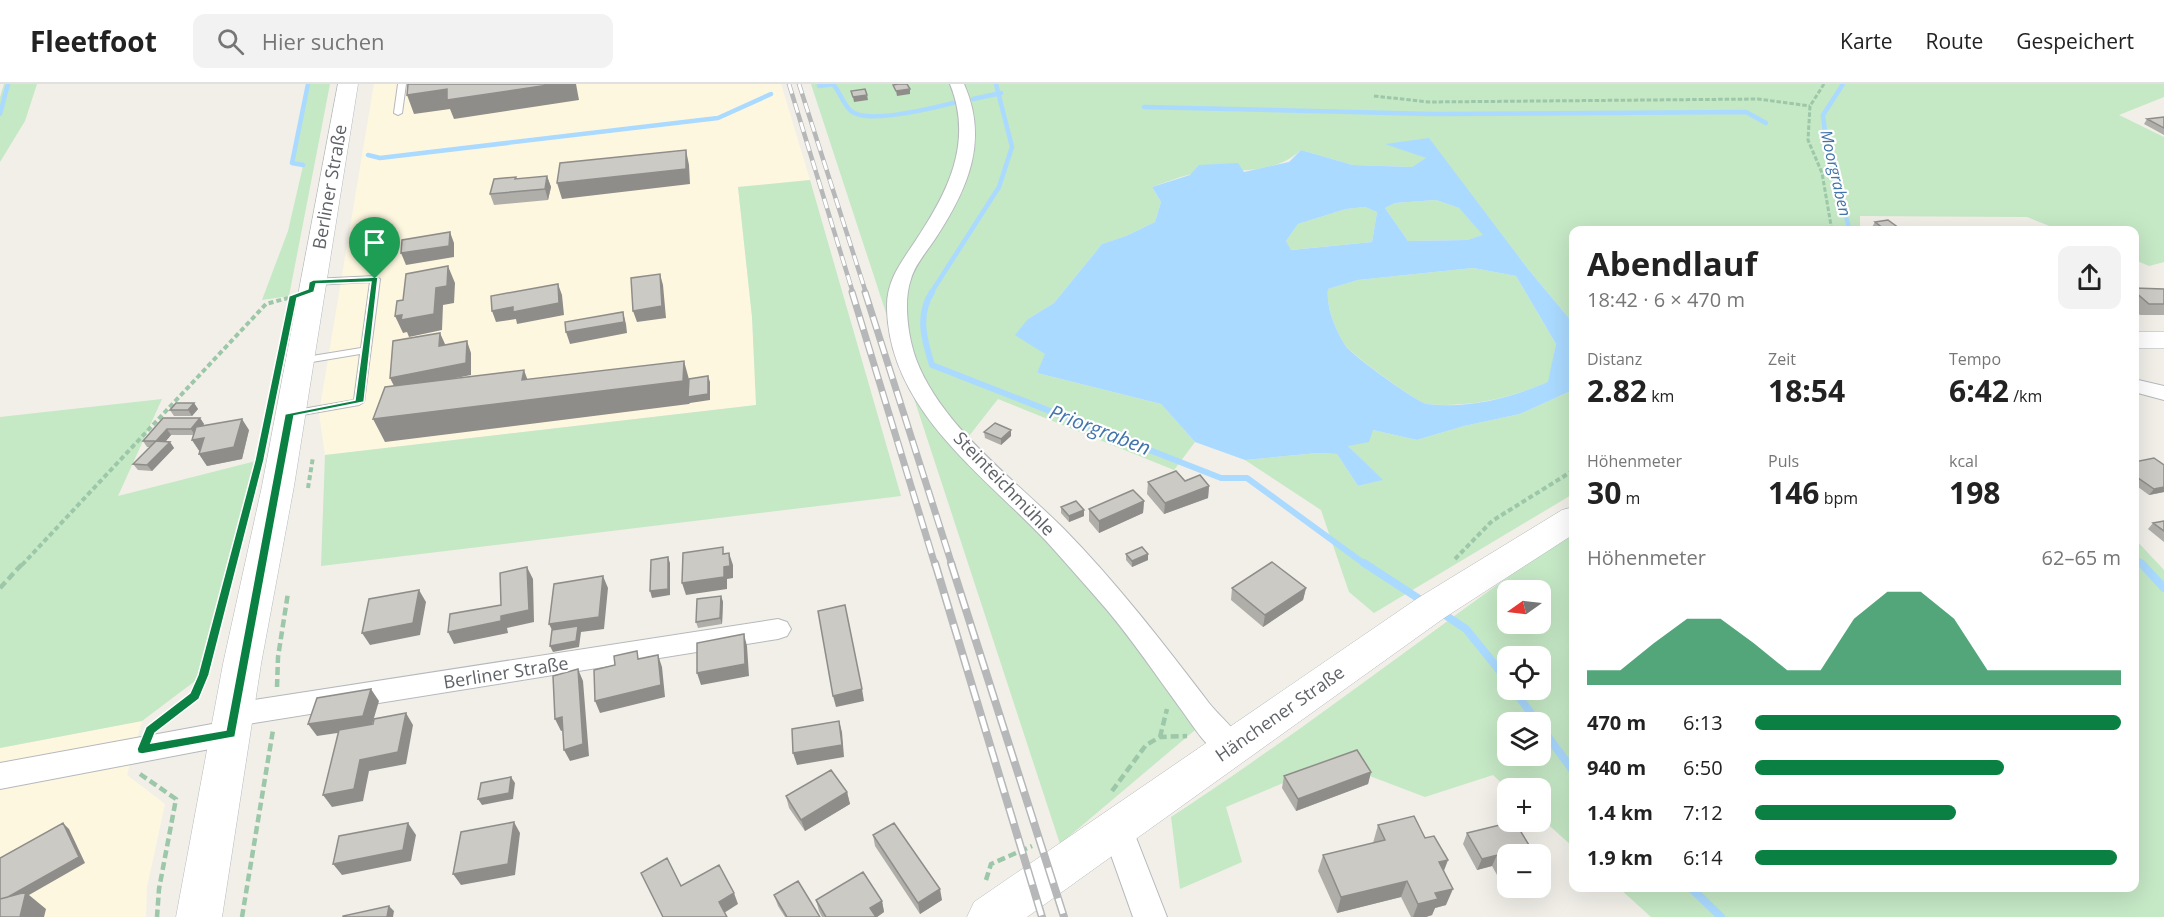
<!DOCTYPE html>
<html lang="de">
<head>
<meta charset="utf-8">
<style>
  body { margin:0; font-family:"Open Sans",sans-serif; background:#f2f2f2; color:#222; height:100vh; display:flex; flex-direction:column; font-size:22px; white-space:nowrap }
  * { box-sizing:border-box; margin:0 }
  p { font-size:20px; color:#767676 }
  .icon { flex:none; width:33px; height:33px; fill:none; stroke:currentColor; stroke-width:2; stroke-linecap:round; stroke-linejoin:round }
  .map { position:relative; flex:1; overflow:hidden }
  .drawer { position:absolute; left:1569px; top:142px; width:570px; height:666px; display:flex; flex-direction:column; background:#fff; border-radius:12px; box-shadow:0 6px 24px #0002 }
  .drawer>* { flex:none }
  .needle { width:39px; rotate:256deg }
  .fabs { position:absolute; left:1497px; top:496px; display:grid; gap:12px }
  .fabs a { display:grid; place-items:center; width:54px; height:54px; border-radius:12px; background:#fff; box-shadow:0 6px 24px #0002; font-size:30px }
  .pin { position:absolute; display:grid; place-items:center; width:51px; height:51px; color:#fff; margin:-62px -26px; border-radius:50% 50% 50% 0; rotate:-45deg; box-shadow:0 0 6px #0007 }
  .pin .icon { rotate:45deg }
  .round { display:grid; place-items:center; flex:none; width:63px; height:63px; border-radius:12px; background:#f2f2f2 }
  .head { display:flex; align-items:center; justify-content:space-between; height:102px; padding:0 18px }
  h1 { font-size:33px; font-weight:700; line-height:45px }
  .stats { display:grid; grid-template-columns:repeat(3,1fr); gap:9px; height:102px; padding:6px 18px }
  .stats div { display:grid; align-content:center }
  .stats b { font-size:30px; font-weight:700 }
  .stats small { font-size:16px; font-weight:400 }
  .stats p { font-size:16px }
  .chart { height:168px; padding:12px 18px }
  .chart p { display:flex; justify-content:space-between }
  .chart svg { width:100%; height:108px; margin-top:6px; fill:#0b8043; opacity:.7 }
  ul { padding:0 18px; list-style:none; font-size:20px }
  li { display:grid; grid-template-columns:96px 72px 1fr; align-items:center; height:45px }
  li i { height:15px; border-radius:8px; background:#0b8043 }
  header { display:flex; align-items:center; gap:36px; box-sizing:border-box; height:84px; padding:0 30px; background:#fff; border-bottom:2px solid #e0e0e0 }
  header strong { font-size:28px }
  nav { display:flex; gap:33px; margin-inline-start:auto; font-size:21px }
  .search { width:420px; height:54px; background:#f2f2f2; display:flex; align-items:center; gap:15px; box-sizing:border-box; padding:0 21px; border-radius:12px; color:#767676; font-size:22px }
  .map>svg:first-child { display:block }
  .commercial { fill:#fef7e0 }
  .green { fill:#c5e8c5; fill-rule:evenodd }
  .water { fill:#aadaff; fill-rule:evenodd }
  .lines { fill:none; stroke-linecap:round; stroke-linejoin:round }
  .stream-far2 { stroke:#aadaff; stroke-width:4.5 }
  .stream-far1 { stroke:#aadaff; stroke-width:6 }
  .stream { stroke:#aadaff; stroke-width:8 }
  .lane-casing { stroke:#b5b8bc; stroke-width:2 }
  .street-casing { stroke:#b5b8bc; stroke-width:2 }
  .secondary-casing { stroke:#b6babf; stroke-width:1 }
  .path-far2 { stroke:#9cc7a9; stroke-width:3; stroke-dasharray:4.5 2; stroke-linecap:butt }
  .path-far1 { stroke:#9cc7a9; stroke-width:4; stroke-dasharray:5 3; stroke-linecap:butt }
  .path { stroke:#9cc7a9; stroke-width:4.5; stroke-dasharray:8 4; stroke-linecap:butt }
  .lane { fill:#fff; fill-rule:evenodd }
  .street { fill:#fff; fill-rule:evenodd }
  .secondary { fill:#fff; fill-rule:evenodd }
  .rail-far2-casing { stroke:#b6b7b8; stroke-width:4.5 }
  .rail-far1-casing { stroke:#b6b7b8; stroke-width:7 }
  .rail-casing { stroke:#b6b7b8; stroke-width:8 }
  .rail-far2 { stroke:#fff; stroke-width:3; stroke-dasharray:10; stroke-linecap:butt }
  .rail-far1 { stroke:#fff; stroke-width:4.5; stroke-dasharray:13; stroke-linecap:butt }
  .rail { stroke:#fff; stroke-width:5; stroke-dasharray:16; stroke-linecap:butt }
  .wall { fill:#afaea9 }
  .shaded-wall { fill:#8f8d8a }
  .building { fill:#cccac5; stroke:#8f8d8a; stroke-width:1.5 }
  .route { fill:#0b8043; stroke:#fff; stroke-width:1.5; fill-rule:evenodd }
  .labels { text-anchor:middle; stroke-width:4.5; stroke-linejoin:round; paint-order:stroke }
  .far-water-label { font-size:16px; font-style:italic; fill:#4174aa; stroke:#fff }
  .street-label { font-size:18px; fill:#5f6368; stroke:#fff }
  .water-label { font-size:20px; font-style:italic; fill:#4174aa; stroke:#fff }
</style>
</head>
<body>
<header>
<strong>Fleetfoot</strong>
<div class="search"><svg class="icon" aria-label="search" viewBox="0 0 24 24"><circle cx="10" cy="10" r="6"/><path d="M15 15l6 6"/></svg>Hier suchen</div>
<nav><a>Karte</a><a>Route</a><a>Gespeichert</a></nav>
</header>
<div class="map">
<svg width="2164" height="833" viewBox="0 0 2164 833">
  <rect width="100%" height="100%" fill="#f1efe8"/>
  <path class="commercial" d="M374 0H781L810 96 738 103 752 233 757 321 325 371 319 329Z
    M142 637 127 691 165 720 147 803 146 833H0V664Z"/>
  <path class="green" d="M4 0H37L25 37 0 78V13Z
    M308 0H330L289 212 262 216 288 147 303 82 292 79Z
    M811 0H2164V13L2119 31 2164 53V178L2149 182 2135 176 2134 147H2062L2027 133 1860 132V147H1574L1573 239 1528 185 1429 55 1387 60 1427 74 1412 83 1353 81 1301 66C1270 95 1226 82 1188 91 1176 94 1164 99 1152 103L1161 118 1155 138 1126 152 1102 160 1054 219 1028 235 1046 270 1037 289 1161 320 1195 358 1174 386 998 315 958 366 1049 453 1201 641 1060 760Z
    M810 96 901 412 321 482 325 371 756 321 752 233 738 103Z
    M1436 116 1459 124 1484 151 1467 156 1408 157 1385 124 1395 119Z
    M1365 123 1377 128 1372 158 1290 166 1286 157 1298 140 1346 125Z
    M1473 184 1516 192 1556 260 1549 298C1509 314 1470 324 1427 320 1418 319 1351 270 1345 261 1335 245 1326 223 1328 205L1358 196Z
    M1573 306V410L1374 529 1349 508 1321 426 1245 376 1318 369 1337 370 1358 402 1382 396 1347 361 1373 346 1417 356 1464 342 1520 330Z
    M162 315 118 412 260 376 203 591 142 637 0 664V333Z
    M1573 447V763L1541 734 1540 705H1508L1493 691 1425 713 1333 678 1226 723 1242 778 1180 805 1171 733C1309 643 1438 541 1573 447ZM1508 507H1540V540H1508ZM1508 573H1540V606H1508ZM1508 639H1540V672H1508Z
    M2135 455 2164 486V833H1651L1619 804H2134Z"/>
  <path class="water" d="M1429 54 1528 185 1573 239V306L1520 330 1464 342 1417 356 1373 346 1369 358 1348 362 1383 396 1358 402 1337 370 1318 369 1245 376 1195 358 1161 320 1037 289 1045 270 1015 251 1028 235 1054 219 1102 160 1126 152 1155 138 1161 118 1152 103 1190 91 1199 81 1238 79 1244 88 1289 78 1301 66 1353 81 1412 83 1426 74 1385 60ZM1436 116 1459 124 1483 151 1467 156 1408 157 1385 124 1395 119ZM1365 123 1377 128 1372 158 1291 166 1286 157 1298 140 1346 125ZM1473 184 1516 192 1556 260 1548 298C1510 314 1470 325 1427 320 1418 319 1350 270 1345 261 1335 245 1326 223 1328 205L1358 196Z"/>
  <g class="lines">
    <path class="stream-far2" d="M1843 0 1823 31 1827 65 1850 147
      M819 2 833 0C840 8 843 20 851 27 867 41 933 24 953 19
      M973 15 1001 9
      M1144 23 1432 30 1746 28 1766 39
      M0 30 8 0
      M368 71 380 74 718 34 771 10
      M303 81 292 79 308 0
      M931 209 999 103 1012 63 996 0"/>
    <path class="stream-far1" d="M932 208C917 231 924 256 932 281L1221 394H1247L1366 481
      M2134 472 2142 481"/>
    <path class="stream" d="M1364 479 1424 518
      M2141 479 2164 504
      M1439 527 1466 545 1508 597
      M1514 606 1538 639
      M1540 642 1574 688
      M1691 804 1721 833"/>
    <defs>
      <path id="lane" d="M398 0H406L402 29 398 31 394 29Z
        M375 192 380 195 364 318 359 321 291 333 287 332 285 330 287 328 291 327 354 316 360 270 300 280 295 277 300 274 361 264 370 198 313 201 308 198 313 195Z"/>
      <path id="street" d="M950 0H964C989 56 968 104 937 152 929 165 915 180 911 195 903 217 908 253 916 275 941 342 1015 396 1064 445 1117 499 1163 559 1209 619 1221 634 1238 647 1247 664L1242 673C1235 675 1228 677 1221 672 1204 661 1192 640 1180 624 1156 591 1133 557 1107 526 1087 503 1067 480 1047 458 983 390 890 327 887 225 886 198 900 180 914 159 947 110 974 59 950 0Z
        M2134 295 2164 302V316L2134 308Z
        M778 535 787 538 791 545 787 552 778 555 242 641 246 649 241 657 231 661 0 705V679L223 638 220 631 224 623 234 619Z
        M1117 729 1128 733 1167 833H1133L1101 743 1106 733Z"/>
      <path id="secondary" d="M338 0H358L294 402 261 580 222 833H176L223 580 262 402Z
        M2134 248H2164V264H2134Z
        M1574 423V450L1444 534 1027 833H967L974 818 1418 514 1562 426Z"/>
    </defs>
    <use href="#lane" class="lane-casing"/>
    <use href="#street" class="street-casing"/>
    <use href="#secondary" class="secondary-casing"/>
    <path class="path-far2" d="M1824 0 1810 22 1808 56 1822 89 1832 147
      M1374 12 1429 18 1758 15 1810 22"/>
    <path class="path-far1" d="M308 404 313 373
      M1455 475 1492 437 1574 386
      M22 481 266 220 288 214"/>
    <path class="path" d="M0 504 23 479
      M277 603 278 573 288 509
      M163 637 195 612 222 520
      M1160 653 1167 625
      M140 690 176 715 159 805 157 833
      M1112 707 1146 661 1160 653 1187 652
      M986 796 991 780 1032 762
      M242 833 273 646"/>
    <use href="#lane" class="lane"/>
    <use href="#street" class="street"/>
    <use href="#secondary" class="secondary"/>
    <defs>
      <path id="rail-far2" d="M789 0 853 209
        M799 0 866 209"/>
      <path id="rail-far1" d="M852 208 935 481
        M865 208 952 481"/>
      <path id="rail" d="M935 479 1042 833
        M951 479 1064 833"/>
    </defs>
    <use href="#rail-far2" class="rail-far2-casing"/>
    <use href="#rail-far1" class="rail-far1-casing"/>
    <use href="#rail" class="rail-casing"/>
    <use href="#rail-far2" class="rail-far2"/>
    <use href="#rail-far1" class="rail-far1"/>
    <use href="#rail" class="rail"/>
  </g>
  <path class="wall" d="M2164 33V51L2144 40 2147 35Z
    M547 92 551 103 548 116 494 121 490 110 516 93 517 95Z
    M1875 138 1903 147H1877L1872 143Z
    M2134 204 2164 205V231H2140L2134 226Z
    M194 319 198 325 192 332H174L170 326Z
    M163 334H200L204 340 203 342 249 346 242 375 207 382 199 370 200 368 192 356 194 351H171L165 358H170L174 364 152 387 138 386 133 380 150 363H147L143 357Z
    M984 348 1011 352 1001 361 985 354Z
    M2134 378 2164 381V408L2149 411 2134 400Z
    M1185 397 1209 402 1208 414 1164 430 1147 410 1148 398Z
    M1144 417 1143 429 1099 449 1089 437V425Z
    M1061 423 1084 432 1069 438 1061 429Z
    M2164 437V458L2148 445 2153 439Z
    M1126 470 1148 476 1132 483 1126 476Z
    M1232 504H1306L1303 516 1263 543 1231 516Z
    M721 512 723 518 722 540 698 544 696 538Z
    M1371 688 1368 700 1296 727 1282 704 1284 692Z
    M847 708 850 720 805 747 789 724 786 712Z
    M1378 741 1425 754 1448 776 1444 787 1446 821 1435 824 1432 831 1426 833H1411L1401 813 1337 829 1318 787 1323 771 1373 759Z
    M1467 749 1508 771V796L1501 798 1492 782 1477 786 1463 760Z
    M873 751 942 816 920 830 875 762Z
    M774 811 820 833H785L778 822Z
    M816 816 882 817 884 828 877 833H822L819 827Z"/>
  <path class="shaded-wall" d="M555 0H576L579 16 454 35 450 25 414 30 407 11 447 5Z
    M910 5V10L897 12 896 7Z
    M867 11 868 16 854 18 853 13Z
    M686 66 689 81 690 100 562 115 557 99Z
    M547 92 551 103 548 116 545 105Z
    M450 148 454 159V173L406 181 401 169Z
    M448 182 455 199 454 219 443 221 442 246 409 253 407 248 403 249 395 232 436 204Z
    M660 190 663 201 666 234 637 238 633 227Z
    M558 200 562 211 564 231 517 240 516 235 496 238 492 227Z
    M623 228 626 240 627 249 570 260 566 248Z
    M440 249 445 260 444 274 439 262Z
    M467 257 471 269V291L396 306 390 294Z
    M684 277 690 299 708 292 710 298V316L690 319 689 320 385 358 373 335 522 296 524 286 532 308Z
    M194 319 198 325 192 332 188 326Z
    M200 334 204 340 195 351 191 345Z
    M242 335 249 346 242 375 207 382 199 370Z
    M167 345 171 351 161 363 156 357Z
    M1011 346V352L1001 361V355Z
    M204 354 200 368 192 356Z
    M170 358 174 364 152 387 147 381Z
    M1209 402 1208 414 1164 430 1165 419Z
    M2164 403V408L2149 411 2154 405Z
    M1144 417 1143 429 1099 449V437Z
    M1084 426V432L1069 438V432Z
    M729 469 733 481V494L727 495V505L686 511 682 499 724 483Z
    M1148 470V476L1132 483V477Z
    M668 473 670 479V511L652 514 650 507Z
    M527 483 533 495 534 538 507 544 508 549 454 560 448 548 501 532Z
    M603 492 608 504 604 545 581 548 579 563 553 568 550 562 555 552 549 540Z
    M1306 504 1303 516 1263 543 1265 531Z
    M419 506 426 518 420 551 370 561 362 549Z
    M721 512 723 518 722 540 720 534Z
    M744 550 747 562 749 592 701 601 697 589Z
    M658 571 662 583 665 613 600 629 595 617Z
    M578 585 583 597 589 672 570 677 564 666Z
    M371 605 379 617 371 644 317 652 308 640Z
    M862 605 864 617 836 623 833 612Z
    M406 629 413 641 406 680 369 687 363 717 332 723 323 711 360 676Z
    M562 633 568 645 561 647 555 635Z
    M839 637 842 648 844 673 797 681 793 669Z
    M1371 688 1368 700 1296 727 1298 715Z
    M511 693 515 699 513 715 482 721 478 715Z
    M847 708 850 720 805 747 801 736Z
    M514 738 520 749 515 791 461 801 453 790Z
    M63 739 69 745 85 779 29 811 46 825 44 833H20L0 827Z
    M408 739 416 751 411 777 342 791 333 780Z
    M1497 771 1492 782 1477 786 1482 775Z
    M1448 776 1441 793 1439 778Z
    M1506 786H1508V796L1501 798Z
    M1407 797 1401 813 1337 829 1341 813Z
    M940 805 942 816 920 830 918 819Z
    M1453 805 1446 821 1435 824 1432 831 1426 833H1413L1418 820 1435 809Z
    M734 809 738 820 724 829 719 818Z
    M882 817 884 828 877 833H872L870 824Z
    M389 822 394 827 393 833H387Z"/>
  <path class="building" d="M408 0H555L447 16V5L407 11Z
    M898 0H907L910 5 896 7 893 1Z
    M865 5 867 11 853 13 851 7Z
    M2164 33V44L2147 35Z
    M686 66V85L557 99 560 79Z
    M547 92 545 105 490 110 494 95 516 93 515 95Z
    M1888 136 1903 147H1887L1875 138Z
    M450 148 449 162 401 169 402 156Z
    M448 182 447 202 436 204 434 230 401 236 402 231 395 232 397 217 403 216 406 190Z
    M660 190 662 222 633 227 631 194Z
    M558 200 559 219 513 228V223L492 227 491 212Z
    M2134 204 2164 205V220H2149L2134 207Z
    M623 228 624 238 566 248 565 238Z
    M440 249 439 262 467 257 466 279 390 294 393 257Z
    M684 277 683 297 373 335 385 303 524 286 522 296Z
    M708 292V310L688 313 689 295Z
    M176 319H194L188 326H170Z
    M163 334H200L191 345H167L156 357 170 358 147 381 133 380 156 357H143Z
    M242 335 234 363 199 370 204 354 192 356 196 343Z
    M995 339 1011 346 1001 355 984 348Z
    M2154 374 2164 381V403L2154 405 2134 391V378Z
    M1176 387 1185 397 1200 391 1209 402 1165 419 1148 398Z
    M1133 406 1144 417 1099 437 1089 425Z
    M1076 417 1084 426 1069 432 1061 423Z
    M2164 437V447L2153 439Z
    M723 463V470L729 469 730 482 724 483V493L682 499 683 469Z
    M1142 463 1148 470 1132 477 1126 470Z
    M668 473V505L650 507 651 476Z
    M1272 478 1306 504 1265 531 1232 504Z
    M527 483 529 526 501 532V537L448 548 450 530 501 521 500 489Z
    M603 492 599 533 549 540 554 500Z
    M419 506 413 539 362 549 369 515Z
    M721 512 720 534 696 538 697 515Z
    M845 521 862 605 833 612 818 527Z
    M578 542 576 557 550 562 552 546Z
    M744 550 745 580 697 589V559Z
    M637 567 638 575 658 571 661 601 595 617 594 586 615 581 614 572Z
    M578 585 583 660 564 666 562 633 555 635 553 592Z
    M371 605 363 632 308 640 317 614Z
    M406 629 398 668 360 676 354 705 323 711 339 646 373 640 374 635Z
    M839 637 842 661 793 669 792 645Z
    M1357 666 1371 688 1298 715 1284 692Z
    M831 686 847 708 801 736 786 712Z
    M511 693 509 709 478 715 481 699Z
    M1414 732 1425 754 1434 752 1448 776 1439 778 1453 805 1435 809 1438 815 1418 820 1407 797 1341 813 1323 771 1385 756 1378 741Z
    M514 738 508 780 453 790 461 748Z
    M1512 738H1515L1535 771H1508V786H1506L1497 771 1482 775 1467 749Z
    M63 739 79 773 8 813 0 815V774Z
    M408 739 403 766 333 780 339 752Z
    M894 739 940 805 918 819 873 751Z
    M667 774 681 802 719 781 734 809 719 818 727 833H663L641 789Z
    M863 788 882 817 870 824 876 833H826L816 816Z
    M798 797 820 833H787L774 811Z
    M26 808 20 833H0V815Z
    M389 822 387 833H343V832Z"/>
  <path class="route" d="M378 193 364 318 294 332 235 653 142 670 138 669 137 665 146 643 190 609 198 591 255 376 289 212 308 205 309 198 313 196ZM371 198 355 316 285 330 226 646 151 659 155 649 199 615 209 591 264 376 297 214 314 208 316 200Z"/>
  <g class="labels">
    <g class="far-water-label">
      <text transform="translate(1836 89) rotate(77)" y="6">Moorgraben</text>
    </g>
    <g class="street-label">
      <text transform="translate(330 103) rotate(-80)" y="6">Berliner Straße</text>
      <text transform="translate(1004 400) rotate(46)" y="6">Steinteichmühle</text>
      <text transform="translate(506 589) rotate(-9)" y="6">Berliner Straße</text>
      <text transform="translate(1280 630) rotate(-35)" y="6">Hänchener Straße</text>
    </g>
    <g class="water-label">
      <text transform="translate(1100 346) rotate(21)" y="7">Priorgraben</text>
    </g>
  </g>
</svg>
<div class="fabs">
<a><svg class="needle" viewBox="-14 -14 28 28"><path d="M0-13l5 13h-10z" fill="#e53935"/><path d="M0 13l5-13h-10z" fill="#767676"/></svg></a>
<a><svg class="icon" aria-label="locate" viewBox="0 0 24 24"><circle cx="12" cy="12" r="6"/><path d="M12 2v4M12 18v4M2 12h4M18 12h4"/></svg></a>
<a><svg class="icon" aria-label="layers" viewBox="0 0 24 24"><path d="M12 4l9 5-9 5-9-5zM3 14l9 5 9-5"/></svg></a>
<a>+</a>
<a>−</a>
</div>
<div class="pin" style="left:375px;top:195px;background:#1e9e55"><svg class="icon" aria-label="arrive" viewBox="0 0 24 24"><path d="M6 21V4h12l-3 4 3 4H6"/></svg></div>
<section class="drawer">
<div class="head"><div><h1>Abendlauf</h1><p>18:42 · 6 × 470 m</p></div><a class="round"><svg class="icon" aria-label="share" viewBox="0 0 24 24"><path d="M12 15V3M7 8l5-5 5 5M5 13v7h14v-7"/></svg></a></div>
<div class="stats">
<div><p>Distanz</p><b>2.82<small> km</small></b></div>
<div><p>Zeit</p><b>18:54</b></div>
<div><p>Tempo</p><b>6:42<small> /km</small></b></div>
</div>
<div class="stats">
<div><p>Höhenmeter</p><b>30<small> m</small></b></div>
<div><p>Puls</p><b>146<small> bpm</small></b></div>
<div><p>kcal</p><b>198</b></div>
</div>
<div class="chart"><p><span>Höhenmeter</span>62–65 m</p>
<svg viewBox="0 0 160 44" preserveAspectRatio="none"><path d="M0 44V38L10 38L20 27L30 17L40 17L50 27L60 38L70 38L80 17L90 6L100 6L110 17L120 38L130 38L140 38L150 38L160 38V44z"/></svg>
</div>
<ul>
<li><b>470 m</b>6:13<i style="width:100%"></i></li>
<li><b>940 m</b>6:50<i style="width:68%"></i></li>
<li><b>1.4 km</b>7:12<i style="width:55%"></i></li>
<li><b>1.9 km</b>6:14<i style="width:99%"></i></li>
</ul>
</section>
</div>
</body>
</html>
